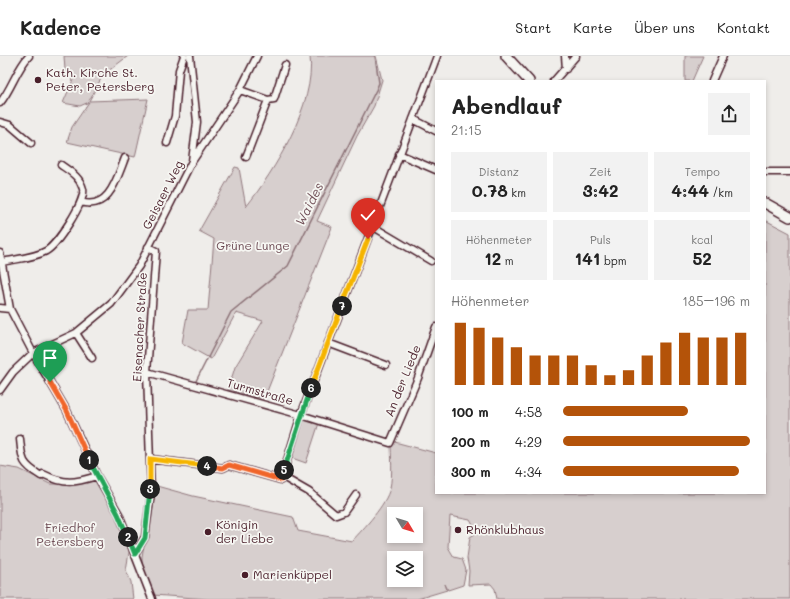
<!DOCTYPE html>
<html lang="de">
<head>
<meta charset="utf-8">
<style>
  body { margin:0; font-family:Mali,sans-serif; background:#f2f2f2; color:#222; height:100vh; display:flex; flex-direction:column; font-size:15px; white-space:nowrap }
  * { box-sizing:border-box; margin:0 }
  p { font-size:13px; color:#767676 }
  .icon { flex:none; width:22px; height:22px; fill:none; stroke:currentColor; stroke-width:2; stroke-linecap:round; stroke-linejoin:round }
  .map { position:relative; flex:1; overflow:hidden }
  .panel { position:absolute; left:435px; top:24px; width:331px; height:414px; display:flex; flex-direction:column; background:#fff; border-radius:0px; box-shadow:0 2px 6px #0003 }
  .panel>* { flex:none }
  .needle { width:26px; rotate:128deg }
  .tools { position:absolute; left:387px; top:451px; display:grid; gap:8px }
  .tools a { display:grid; place-items:center; width:36px; height:36px; border-radius:0px; background:#fff; box-shadow:0 2px 6px #0003; font-size:20px }
  .pin { position:absolute; display:grid; place-items:center; width:34px; height:34px; color:#fff; margin:-41px -17px; border-radius:50% 50% 50% 0; rotate:-45deg; box-shadow:0 0 4px #0007 }
  .pin .icon { rotate:45deg }
  .km { position:absolute; width:20px; height:20px; margin:-10px; border-radius:50%; background:#222; color:#fff; font-size:11px; line-height:20px; text-align:center }
  .round { display:grid; place-items:center; flex:none; width:42px; height:42px; border-radius:0px; background:#f2f2f2 }
  .overview { display:flex; align-items:center; justify-content:space-between; height:68px; padding:0 16px }
  h1 { font-size:22px; font-weight:700; line-height:30px }
  .metrics { display:grid; grid-template-columns:repeat(3,1fr); gap:6px; height:68px; padding:4px 16px }
  .metrics div { display:grid; align-content:center; border-radius:0px; background:#f2f2f2; text-align:center }
  .metrics b { font-size:17px; font-weight:700 }
  .metrics small { font-size:11px; font-weight:400 }
  .metrics p { font-size:11px }
  .chart { height:112px; padding:8px 16px }
  .chart p { display:flex; justify-content:space-between }
  .chart svg { width:100%; height:72px; margin-top:4px; stroke:#b45309; stroke-width:6 }
  ul { padding:0 16px; list-style:none; font-size:13px }
  li { display:grid; grid-template-columns:64px 48px 1fr; align-items:center; height:30px }
  li i { height:10px; border-radius:5px; background:#b45309 }
  header { display:flex; align-items:center; gap:24px; box-sizing:border-box; height:56px; padding:0 20px; background:#fff; border-bottom:1px solid #e0e0e0 }
  header strong { font-size:19px }
  nav { display:flex; gap:22px; margin-inline-start:auto; font-size:14px }
  .map>svg:first-child { display:block }
  .green { fill:#d7cfce; stroke:#90777c; fill-rule:evenodd }
  .lines { fill:none; stroke-linecap:round; stroke-linejoin:round }
  .stream { stroke:#8a6f74; stroke-width:1.5 }
  .street-casing { stroke:#4a1f2b; stroke-width:9 }
  .secondary-casing { stroke:#4a1f2b; stroke-width:12 }
  .street { stroke:#f6f6f2; stroke-width:6 }
  .secondary { stroke:#f6f6f2; stroke-width:9 }
  .split-1-casing { stroke:#fff; stroke-width:8 }
  .split-2-casing { stroke:#fff; stroke-width:8 }
  .split-3-casing { stroke:#fff; stroke-width:8 }
  .split-4-casing { stroke:#fff; stroke-width:8 }
  .split-5-casing { stroke:#fff; stroke-width:8 }
  .split-6-casing { stroke:#fff; stroke-width:8 }
  .split-7-casing { stroke:#fff; stroke-width:8 }
  .split-8-casing { stroke:#fff; stroke-width:8 }
  .split-1 { stroke:#f0652b; stroke-width:5 }
  .split-2 { stroke:#22a559; stroke-width:5 }
  .split-3 { stroke:#22a559; stroke-width:5 }
  .split-4 { stroke:#f5b400; stroke-width:5 }
  .split-5 { stroke:#f0652b; stroke-width:5 }
  .split-6 { stroke:#22a559; stroke-width:5 }
  .split-7 { stroke:#f5b400; stroke-width:5 }
  .split-8 { stroke:#f5b400; stroke-width:5 }
  .poi-dot { fill:#4a1f2b; stroke:#f6f6f2; stroke-width:1.5 }
  .labels { text-anchor:middle; stroke-width:3.5; stroke-linejoin:round; paint-order:stroke }
  .poi-label { font-size:12px; fill:#4a1f2b; stroke:#f6f6f2; text-anchor:start }
  .street-label { font-size:12px; fill:#4a1f2b; stroke:#f6f6f2 }
  .park-label { font-size:12px; fill:#6d4b54; stroke:#f6f6f2 }
  .water-label { font-size:13px; font-style:italic; fill:#6f4e56; stroke:#f6f6f2 }
</style>
</head>
<body>
<header>
<strong>Kadence</strong>
<nav><a>Start</a><a>Karte</a><a>Über uns</a><a>Kontakt</a></nav>
</header>
<div class="map">
<svg width="790" height="543" viewBox="0 0 790 543">
  <rect width="100%" height="100%" fill="#efedea"/>
  <filter id="ink" filterUnits="userSpaceOnUse"><feTurbulence type="fractalNoise" baseFrequency=".025" numOctaves="2"/><feDisplacementMap in="SourceGraphic" scale="8" xChannelSelector="R" yChannelSelector="G"/><feConvolveMatrix kernelMatrix="1 2 1 2 8 2 1 2 1" color-interpolation-filters="sRGB"/></filter>
  <g filter="url(#ink)">
    <path class="green" d="M64 0H128L103 19 89 45 148 43 135 101 67 86 72 71 89 46 80 50 63 47 73 24 65 14Z
      M310 0H376L382 24 374 50 357 80 317 165 332 171 264 343 228 334 235 311 263 265 236 257 211 303 182 287 188 254H208L214 183 199 175 235 111 239 112 246 151C275 114 316 48 310 0Z
      M685 0H703L692 25H685Z
      M765 164 790 177V543H497L495 533 491 528 468 529 469 515 467 502 470 481 475 478 476 474 470 464 450 460 448 491 454 501 462 503 466 514 463 529 448 534 445 528 447 534 417 543H209L153 539 142 509V501L153 429 193 440 293 461 298 475 352 485C364 472 386 449 390 432 393 418 391 400 391 385L436 397V437H765ZM394 458H416V480H394ZM394 502H416V524H394Z
      M301 362 319 367 306 407 289 401Z
      M0 410 19 413 50 428H77L97 423 117 458 130 491 126 514 131 526 133 543H0Z"/>
    <g class="lines">
      <path class="stream" d="M196 325 231 256 288 210 376 34 379 27 375 0"/>
      <defs>
        <path id="street" d="M190 0 197 66 192 105
          M565 0 566 13
          M554 25 576 0
          M712 25 723 0
          M240 34 268 44 274 43 285 9
          M0 47C12 32 16 14 29 0
          M413 63 436 75
          M0 66 10 69 31 87
          M167 87 175 60 179 14 184 0
          M399 98 436 114
          M246 101 268 44
          M765 116H790
          M81 146C109 155 117 122 125 102
          M372 170 431 205
          M0 197 10 253 33 297 67 355 97 420 119 458 152 543
          M2 206C15 203 34 202 46 195 57 189 86 145 83 133 80 121 71 116 61 109
          M0 252 10 253
          M76 277 92 302
          M328 287 386 309
          M147 316 301 359 390 387 418 322 436 271
          M0 334 13 316 33 297 76 277 111 248 139 210 191 107 240 34 257 0
          M20 383C22 405 22 408 41 420L43 418C65 429 74 427 97 420
          M150 403 223 412 229 409 281 424 301 359 437 0
          M283 421 309 436 336 459 344 456 356 439
          M135 498 145 481 151 437 147 316 156 195 148 191"/>
        <path id="secondary" d="M506 0 529 25
          M765 147 790 161"/>
      </defs>
      <use href="#street" class="street-casing"/>
      <use href="#secondary" class="secondary-casing"/>
      <use href="#street" class="street"/>
      <use href="#secondary" class="secondary"/>
    </g>
  </g>
  <g class="lines" filter="url(#ink)">
    <defs>
      <path id="split-1" d="M50 326 67 355 89 404"/>
      <path id="split-2" d="M89 404 118 458 128 481"/>
      <path id="split-3" d="M128 481 135 498 145 482 150 433"/>
      <path id="split-4" d="M150 433V403L207 410"/>
      <path id="split-5" d="M207 410 223 412 229 409 281 424 284 414"/>
      <path id="split-6" d="M284 414 311 332"/>
      <path id="split-7" d="M311 332 342 250"/>
      <path id="split-8" d="M342 250 368 183"/>
    </defs>
    <use href="#split-1" class="split-1-casing"/>
    <use href="#split-2" class="split-2-casing"/>
    <use href="#split-3" class="split-3-casing"/>
    <use href="#split-4" class="split-4-casing"/>
    <use href="#split-5" class="split-5-casing"/>
    <use href="#split-6" class="split-6-casing"/>
    <use href="#split-7" class="split-7-casing"/>
    <use href="#split-8" class="split-8-casing"/>
    <use href="#split-1" class="split-1"/>
    <use href="#split-2" class="split-2"/>
    <use href="#split-3" class="split-3"/>
    <use href="#split-4" class="split-4"/>
    <use href="#split-5" class="split-5"/>
    <use href="#split-6" class="split-6"/>
    <use href="#split-7" class="split-7"/>
    <use href="#split-8" class="split-8"/>
  </g>
  <g class="poi-dot">
    <circle cx="38" cy="24" r="4"/>
    <circle cx="458" cy="474" r="4"/>
    <circle cx="208" cy="476" r="4"/>
    <circle cx="245" cy="519" r="4"/>
  </g>
  <g class="labels">
    <g class="poi-label">
      <text x="46" y="21">Kath. Kirche St.<tspan x="46" dy="14">Peter, Petersberg</tspan></text>
      <text x="216" y="473">Königin<tspan x="216" dy="14">der Liebe</tspan></text>
      <text x="466" y="478">Rhönklubhaus</text>
      <text x="253" y="523">Marienküppel</text>
    </g>
    <g class="street-label">
      <text transform="translate(163 139) rotate(-63)" y="4">Geisaer Weg</text>
      <text transform="translate(140 271) rotate(-87)" y="4">Eisenacher Straße</text>
      <text transform="translate(403 325) rotate(-68)" y="4">An der Liede</text>
      <text transform="translate(260 336) rotate(16)" y="4">Turmstraße</text>
    </g>
    <g class="park-label">
      <text x="253" y="194">Grüne Lunge</text>
      <text x="70" y="476">Friedhof<tspan x="70" dy="14">Petersberg</tspan></text>
    </g>
    <g class="water-label">
      <text transform="translate(309 148) rotate(-63)" y="5">Waides</text>
    </g>
  </g>
</svg>
<div class="tools">
<a><svg class="needle" viewBox="-14 -14 28 28"><path d="M0-13l5 13h-10z" fill="#e53935"/><path d="M0 13l5-13h-10z" fill="#767676"/></svg></a>
<a><svg class="icon" aria-label="layers" viewBox="0 0 24 24"><path d="M12 4l9 5-9 5-9-5zM3 14l9 5 9-5"/></svg></a>
</div>
<div class="pin" style="left:50px;top:326px;background:#1e9e55"><svg class="icon" aria-label="arrive" viewBox="0 0 24 24"><path d="M6 21V4h12l-3 4 3 4H6"/></svg></div>
<div class="pin" style="left:368px;top:183px;background:#d93025"><svg class="icon" aria-label="check" viewBox="0 0 24 24"><path d="M5 12l5 5 9-10"/></svg></div>
<b class="km" style="left:89px;top:404px">1</b>
<b class="km" style="left:128px;top:481px">2</b>
<b class="km" style="left:150px;top:433px">3</b>
<b class="km" style="left:207px;top:410px">4</b>
<b class="km" style="left:284px;top:414px">5</b>
<b class="km" style="left:311px;top:332px">6</b>
<b class="km" style="left:342px;top:250px">7</b>
<section class="panel">
<div class="overview"><div><h1>Abendlauf</h1><p>21:15</p></div><a class="round"><svg class="icon" aria-label="share" viewBox="0 0 24 24"><path d="M12 15V3M7 8l5-5 5 5M5 13v7h14v-7"/></svg></a></div>
<div class="metrics">
<div><p>Distanz</p><b>0.78<small> km</small></b></div>
<div><p>Zeit</p><b>3:42</b></div>
<div><p>Tempo</p><b>4:44<small> /km</small></b></div>
</div>
<div class="metrics">
<div><p>Höhenmeter</p><b>12<small> m</small></b></div>
<div><p>Puls</p><b>141<small> bpm</small></b></div>
<div><p>kcal</p><b>52</b></div>
</div>
<div class="chart"><p><span>Höhenmeter</span>185–196 m</p>
<svg viewBox="0 0 160 44" preserveAspectRatio="none"><path d="M5 44V6M15 44V9M25 44V15M35 44V21M45 44V26M55 44V26M65 44V26M75 44V32M85 44V38M95 44V35M105 44V26M115 44V18M125 44V12M135 44V15M145 44V15M155 44V12"/></svg>
</div>
<ul>
<li><b>100 m</b>4:58<i style="width:67%"></i></li>
<li><b>200 m</b>4:29<i style="width:100%"></i></li>
<li><b>300 m</b>4:34<i style="width:94%"></i></li>
</ul>
</section>
</div>
</body>
</html>
